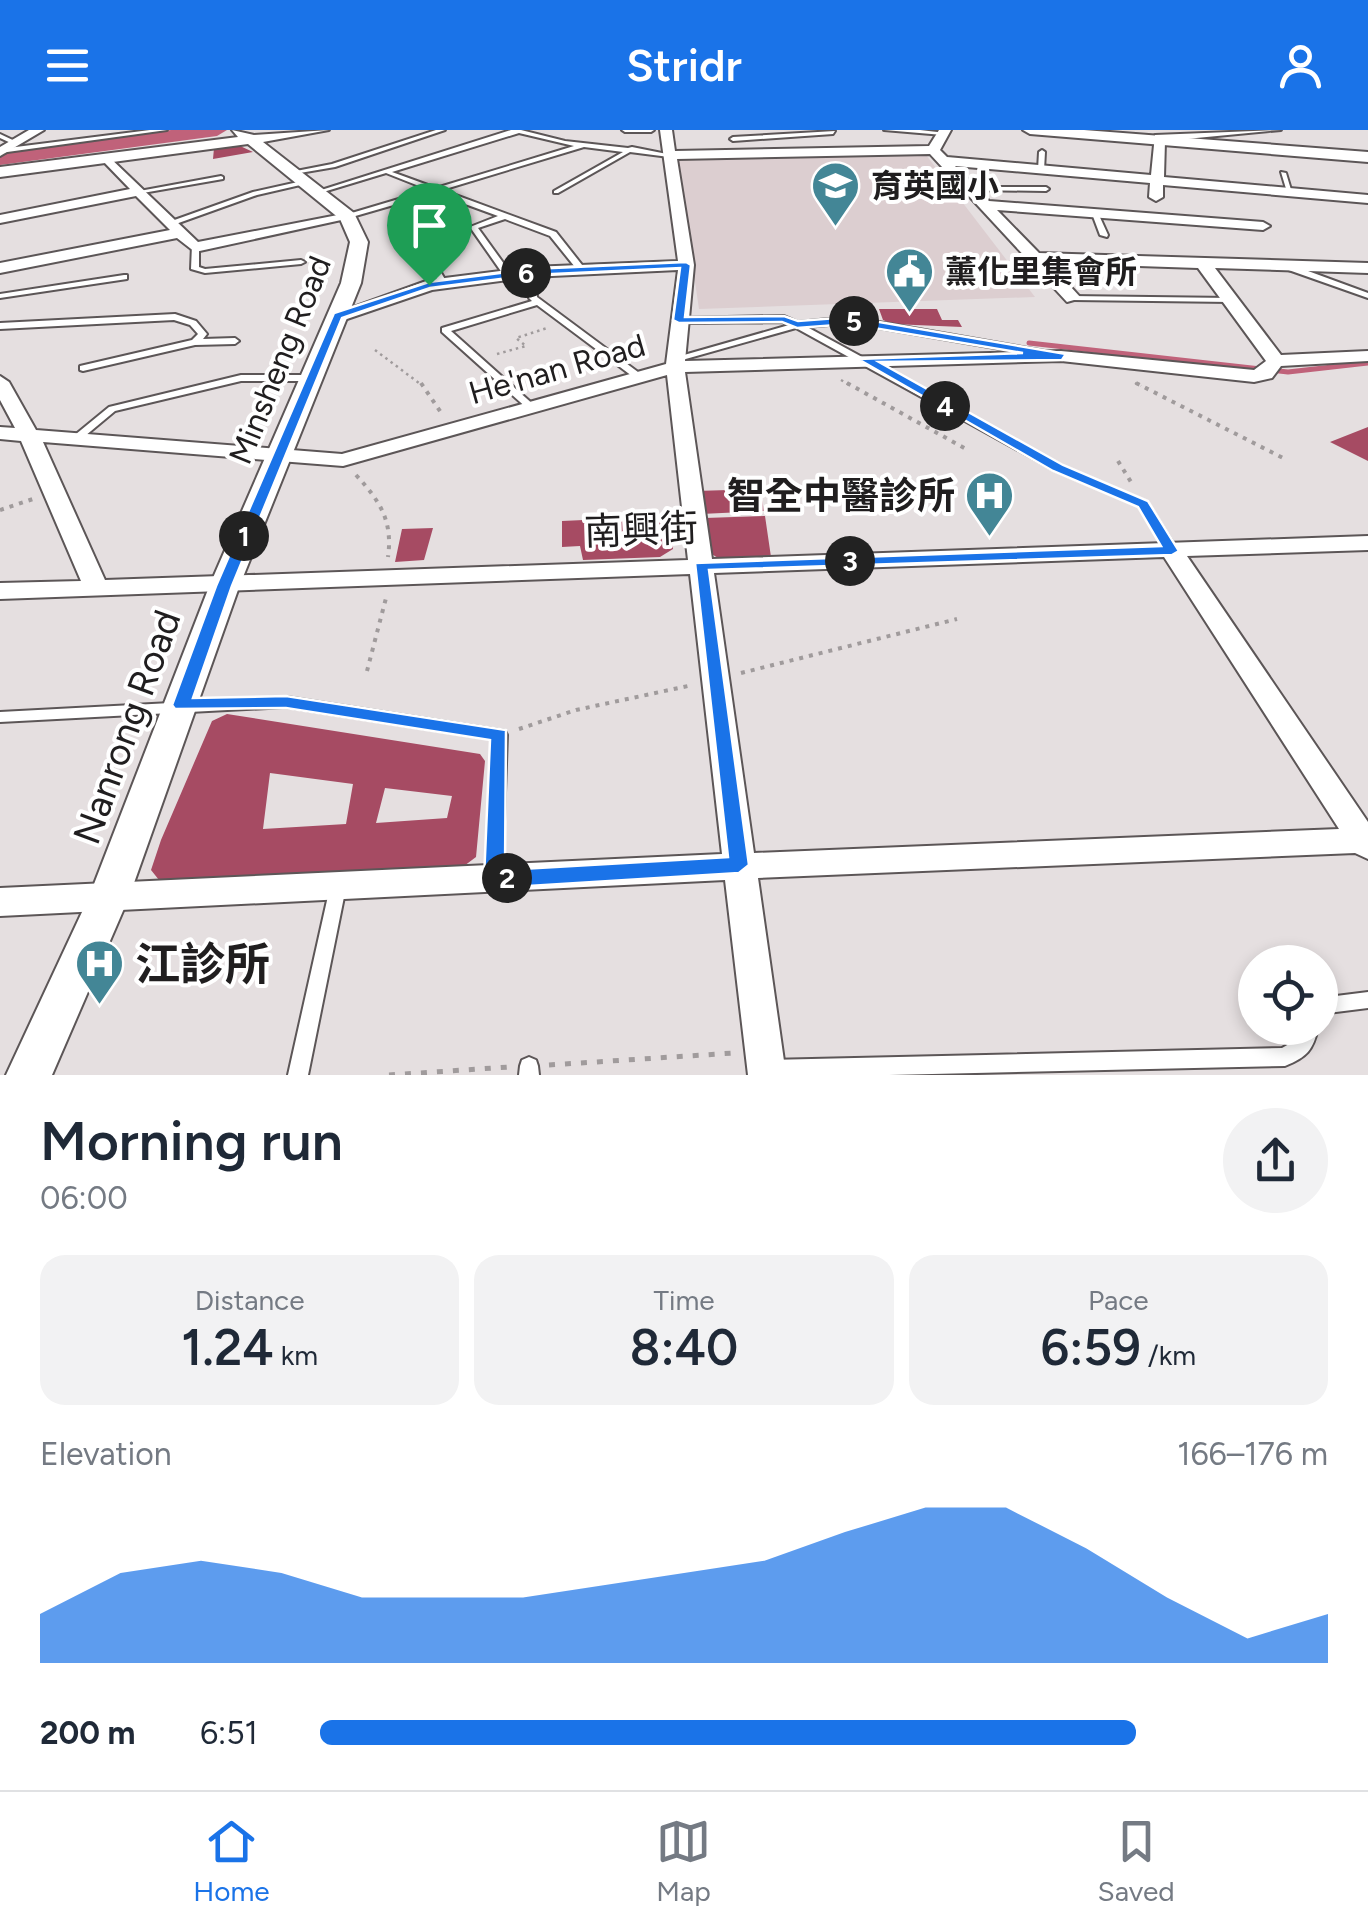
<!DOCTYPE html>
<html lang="en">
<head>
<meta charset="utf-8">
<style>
  body { margin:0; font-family:Figtree,"Noto Sans TC",sans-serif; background:#f2f2f3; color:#1f2937; height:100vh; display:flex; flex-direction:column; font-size:38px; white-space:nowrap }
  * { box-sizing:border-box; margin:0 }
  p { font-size:32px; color:#747a83 }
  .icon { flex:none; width:55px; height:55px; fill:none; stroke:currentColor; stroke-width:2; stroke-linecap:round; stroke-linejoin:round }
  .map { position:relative; height:945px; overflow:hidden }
  .details { display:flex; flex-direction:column; background:#fff; flex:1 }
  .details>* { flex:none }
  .buttons { position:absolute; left:1238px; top:815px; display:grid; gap:20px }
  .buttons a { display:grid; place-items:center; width:100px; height:100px; border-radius:50%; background:#fff; box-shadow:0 5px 15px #0003; font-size:50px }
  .pin { position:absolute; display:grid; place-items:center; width:85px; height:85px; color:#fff; margin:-102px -42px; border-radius:50% 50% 50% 0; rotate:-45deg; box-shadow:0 0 10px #0007 }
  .pin .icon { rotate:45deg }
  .km { position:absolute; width:50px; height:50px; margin:-25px; border-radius:50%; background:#222; color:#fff; font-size:28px; line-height:50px; text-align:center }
  .round { display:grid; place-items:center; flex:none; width:105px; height:105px; border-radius:52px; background:#f2f2f3 }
  .headline { display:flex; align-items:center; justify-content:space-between; height:170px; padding:0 40px }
  h1 { font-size:55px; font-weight:600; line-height:75px }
  .metrics { display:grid; grid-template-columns:repeat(3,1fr); gap:15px; height:170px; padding:10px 40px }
  .metrics div { display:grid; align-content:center; border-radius:25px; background:#f2f2f3; text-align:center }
  .metrics b { font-size:50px; font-weight:600 }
  .metrics small { font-size:28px; font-weight:400 }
  .metrics p { font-size:28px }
  .chart { height:280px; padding:20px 40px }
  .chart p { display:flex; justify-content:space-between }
  .chart svg { width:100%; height:180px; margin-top:10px; fill:#1a73e8; opacity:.7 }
  ul { padding:0 40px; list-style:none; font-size:32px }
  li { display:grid; grid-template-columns:160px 120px 1fr; align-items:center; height:75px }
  li i { height:25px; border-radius:12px; background:#1a73e8 }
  header { display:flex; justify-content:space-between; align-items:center; height:130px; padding:0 40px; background:#1a73e8; color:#fff; font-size:45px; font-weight:600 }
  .tabs { display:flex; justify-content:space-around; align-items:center; height:140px; border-top:2px solid #e0e1e3; background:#fff; font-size:28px; color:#747a83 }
  .tabs a { display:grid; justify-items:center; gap:5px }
  .tabs .current { color:#1a73e8 }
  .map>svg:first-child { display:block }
  .built { fill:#dcced0 }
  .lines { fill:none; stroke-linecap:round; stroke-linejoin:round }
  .stream { stroke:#c0627a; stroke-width:5 }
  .river { fill:#c0627a; fill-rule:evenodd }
  .building { fill:#a64b63; fill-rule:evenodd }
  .service-casing { stroke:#5c5657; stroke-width:4 }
  .minor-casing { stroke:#5c5657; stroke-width:4 }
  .tertiary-casing { stroke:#5c5657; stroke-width:4 }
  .path-far2 { stroke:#a09b9c; stroke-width:2.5; stroke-dasharray:2.5 4; stroke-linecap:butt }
  .path-far1 { stroke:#a09b9c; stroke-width:4; stroke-dasharray:4 6; stroke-linecap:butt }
  .path { stroke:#a09b9c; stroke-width:5; stroke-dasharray:6 10; stroke-linecap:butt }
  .service { fill:#fff; fill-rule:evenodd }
  .minor { fill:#fff; fill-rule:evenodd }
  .tertiary { fill:#fff; fill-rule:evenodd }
  .route { fill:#1a73e8; stroke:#fff; stroke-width:2.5; fill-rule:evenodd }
  .labels { text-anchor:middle; stroke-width:8; stroke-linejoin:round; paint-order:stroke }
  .far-poi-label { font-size:32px; font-weight:bold; fill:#201e1f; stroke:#fff; text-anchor:start }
  .far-street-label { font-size:32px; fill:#201e1f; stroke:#fff }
  .poi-label { font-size:38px; font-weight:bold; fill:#201e1f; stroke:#fff; text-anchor:end }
  .street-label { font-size:38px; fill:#201e1f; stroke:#fff }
  .near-poi-label { font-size:45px; font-weight:bold; fill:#201e1f; stroke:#fff; text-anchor:start }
</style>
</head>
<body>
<header><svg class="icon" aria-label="menu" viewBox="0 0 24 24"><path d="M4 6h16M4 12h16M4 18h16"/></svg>Stridr<svg class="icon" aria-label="person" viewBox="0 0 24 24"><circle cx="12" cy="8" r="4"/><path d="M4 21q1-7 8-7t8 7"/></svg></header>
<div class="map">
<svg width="1368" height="945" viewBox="0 0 1368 945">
  <rect width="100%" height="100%" fill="#e5dfe0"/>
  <path class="built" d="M923 21 1035 167 699 179 677 30Z"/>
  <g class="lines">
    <path class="stream" d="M1029 213 1288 242 1368 233"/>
    <path class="river" d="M171 0H227L217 6 0 35V23Z"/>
  </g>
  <path class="building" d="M238 15 253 22 213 29 214 18Z
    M879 179H937L942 190H958L962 197 892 194 883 190Z
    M1368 297V331L1330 312Z
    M760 359 764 381 701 384 696 361Z
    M670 386 673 419 660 427 583 430 580 416 562 417V391Z
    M765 386 771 427 723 431 710 423 705 388Z
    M433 398 424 430 395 432 402 399Z
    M227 584 480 624 485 631 476 727 460 739 159 750 151 740 161 710 212 591ZM270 643 353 654 346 694 263 699ZM385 658 452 666 447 688 376 693Z"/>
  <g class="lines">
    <defs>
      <path id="service" d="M150 0H167L0 23V19Z
        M436 0H445L335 37 294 44 291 42 332 34Z
        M511 0H521L565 11 628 18 632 17 672 25 669 27 630 22 558 63H554V61L623 22 584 17 442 60 556 102 586 140 582 142H579L550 106 505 89 478 98 512 145 505 147 470 97 498 86 435 63 345 89V85L429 60 386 43 320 63 315 62ZM519 3 574 16 436 58 392 42Z
        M622 0H654L651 2H625Z
        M884 0H920L946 3 943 5Z
        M835 1 833 4 733 11 730 9 733 7Z
        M0 4 17 12 18 13 13 14 0 8Z
        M1042 20 1045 22 1044 40 1041 42 1038 40 1039 22Z
        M1281 42 1286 43 1292 63 1287 62Z
        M221 46 223 47V49L137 64 134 62Z
        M307 50 309 51V53L257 65 173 95 166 93 253 62Z
        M973 57H1046L1049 59 1046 61 971 60 970 59Z
        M1091 81 1098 83 1108 105 1107 107 1100 105Z
        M192 115 199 117V137L205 139 301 130 305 132 301 134 205 143 191 139Z
        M425 125H431L447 153 446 155H440L424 127Z
        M1283 134H1289L1368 163V168L1283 138Z
        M528 140 535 142 537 167 642 245V249H636L537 175 451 201 535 276 537 278 532 281 529 280 442 202V198L532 171 529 168Z
        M124 145H127V149L0 168V164Z
        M1070 166 1231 168 1235 170 1231 172 1073 170 1069 168Z
        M175 184 196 191 207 204 203 209 235 208 239 211 235 214 195 215 83 241 80 240V236L192 210 198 204 190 195 174 190 0 199V193Z
        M784 186 798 192 850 187 1062 224 1064 226 1059 229 850 193 807 197 1062 336 1147 372 1178 421 1172 425 1168 424 1139 376 1054 340 796 198 675 232 670 229 789 195 783 192 679 193 675 190 676 188Z
        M241 245H312L317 248 312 251H241L115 281 79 311 75 312 70 309 109 277Z
        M287 567 505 601 507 605 502 749 500 754 494 756 488 754 486 749 493 609 287 577 0 592V582Z
        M338 750 344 752 346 757 308 945H288L330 757 332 752Z
        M1368 862V878L1320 884V868Z
        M1300 898H1318C1313 920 1307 927 1285 936L889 945H761L759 939 761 933 768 930 1282 918 1296 910Z
        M529 927 536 930 538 936 539 945H519L520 936 522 930Z"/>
      <path id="minor" d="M29 0H44L0 26V17Z
        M660 0H672L675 21 929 16 939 0H951L940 20 947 27 1151 45 1155 5 1281 0 1165 11 1164 47 1368 65V73L1163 55V67L1156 71 1149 67 1150 53 955 36 989 71 1263 92 1270 96 1263 100 997 80 1039 123 1368 133V143L1215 138 1281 225 1368 221V231L1281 236 1272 248 1254 252 1061 231 685 242 712 429 1368 406V420L1187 426 1368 692V729L1355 723 758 748 786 945H748L725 750 0 786V758L722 724 690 444 0 469V453L81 451 21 311 0 309V297L15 298 0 270V246L9 252 36 300 342 324 666 234 678 140 531 147 432 160 344 190 329 186 429 150 531 137 678 131ZM930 24 1067 172 1081 168 1049 133 1198 138 1266 231 1254 240 1061 221 685 231 694 135 677 29ZM667 245 688 430 105 450 43 312 343 336ZM1164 427 1339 699 754 723 714 443Z
        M107 25 198 112 348 83 355 87 195 122 177 108 0 143V133L170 100 136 66 0 93V85L130 59 101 29Z"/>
      <path id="tertiary" d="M232 0 254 5 329 0 263 12 354 83 368 112 361 153 239 457 129 767 52 945H6L89 767 209 457 341 153 350 112 340 89 248 14 0 47V37L238 7Z
        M1023 0H1084L1368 22V32L1030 4Z"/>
    </defs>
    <use href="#service" class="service-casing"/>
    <use href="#minor" class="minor-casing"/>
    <use href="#tertiary" class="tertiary-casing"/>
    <path class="path-far2" d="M375 220 423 256
      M497 224 526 216 516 208 547 198
      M841 250 851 256
      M1135 253 1141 256"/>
    <path class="path-far1" d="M421 253 442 284
      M847 253 966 319
      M1136 253 1287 330
      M1118 331 1131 352
      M356 345C380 371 393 391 388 427
      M0 380 33 369
      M367 541 386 468
      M741 543 957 489
      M519 599 576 580 688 556"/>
    <path class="path" d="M549 935 734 923
      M389 945 509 937"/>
    <use href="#service" class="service"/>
    <use href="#minor" class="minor"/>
    <use href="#tertiary" class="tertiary"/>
  </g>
  <path class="route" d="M686 132 691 135 685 187 784 186 798 191 850 187 1066 224 1062 230 879 232 1063 335 1148 371 1179 421 1172 425 709 440 749 735 739 743 494 758 484 749 490 610 286 578 175 579 172 575 216 456 334 183 429 152 531 139ZM680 138 673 190 679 193 782 192 797 198 850 194 1023 223 858 229 1053 341 1138 377 1161 416 695 433 728 727 505 740 506 600 286 566 193 568 232 456 342 188 430 158 531 145Z"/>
  <defs>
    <symbol id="school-pin" viewBox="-11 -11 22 30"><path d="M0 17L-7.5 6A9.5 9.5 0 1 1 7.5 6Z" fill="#438696" stroke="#fff"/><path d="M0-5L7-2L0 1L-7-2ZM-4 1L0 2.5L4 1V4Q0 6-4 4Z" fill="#fff"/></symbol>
    <symbol id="civic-pin" viewBox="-11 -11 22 30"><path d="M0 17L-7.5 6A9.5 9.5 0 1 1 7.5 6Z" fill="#438696" stroke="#fff"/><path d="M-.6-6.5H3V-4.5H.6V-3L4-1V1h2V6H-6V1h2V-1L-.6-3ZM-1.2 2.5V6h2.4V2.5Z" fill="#fff"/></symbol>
    <symbol id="hospital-pin" viewBox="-11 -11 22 30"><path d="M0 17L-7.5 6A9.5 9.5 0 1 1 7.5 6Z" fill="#438696" stroke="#fff"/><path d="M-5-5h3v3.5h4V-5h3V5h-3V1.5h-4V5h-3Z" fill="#fff"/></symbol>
  </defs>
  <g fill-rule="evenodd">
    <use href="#school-pin" x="808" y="28" width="55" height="75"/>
    <use href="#civic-pin" x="882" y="114" width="55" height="75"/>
    <use href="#hospital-pin" x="962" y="338" width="55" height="75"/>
    <use href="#hospital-pin" x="72" y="806" width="55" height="75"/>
  </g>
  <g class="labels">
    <g class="far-poi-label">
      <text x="871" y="67">育英國小</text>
      <text x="945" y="153">薰化里集會所</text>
    </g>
    <g class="far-street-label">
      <text transform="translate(280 230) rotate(-68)" y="11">Minsheng Road</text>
      <text transform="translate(557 239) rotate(-16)" y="11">He'nan Road</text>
    </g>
    <g class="poi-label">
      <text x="955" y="379">智全中醫診所</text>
    </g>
    <g class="street-label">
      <text transform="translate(641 400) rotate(-2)" y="13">南興街</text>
      <text transform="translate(127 597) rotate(-70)" y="13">Nanrong Road</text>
    </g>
    <g class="near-poi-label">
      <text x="135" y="850">江診所</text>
    </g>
  </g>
</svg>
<div class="buttons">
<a><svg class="icon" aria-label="locate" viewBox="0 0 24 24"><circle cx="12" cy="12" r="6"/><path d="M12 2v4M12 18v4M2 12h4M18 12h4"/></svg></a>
</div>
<div class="pin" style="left:429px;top:155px;background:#1e9e55"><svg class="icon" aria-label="arrive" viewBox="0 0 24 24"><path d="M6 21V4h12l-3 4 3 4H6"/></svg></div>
<b class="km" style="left:244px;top:406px">1</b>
<b class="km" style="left:507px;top:748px">2</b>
<b class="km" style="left:850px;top:431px">3</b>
<b class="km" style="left:945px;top:276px">4</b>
<b class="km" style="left:854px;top:191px">5</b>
<b class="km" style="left:526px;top:143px">6</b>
</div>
<section class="details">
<div class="headline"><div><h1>Morning run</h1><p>06:00</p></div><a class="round"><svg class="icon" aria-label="share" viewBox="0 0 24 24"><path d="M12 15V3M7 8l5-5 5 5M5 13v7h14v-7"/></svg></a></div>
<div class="metrics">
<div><p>Distance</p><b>1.24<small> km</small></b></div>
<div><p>Time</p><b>8:40</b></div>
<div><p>Pace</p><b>6:59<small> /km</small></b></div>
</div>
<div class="chart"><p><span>Elevation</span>166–176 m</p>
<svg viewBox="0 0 160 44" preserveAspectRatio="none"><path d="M0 44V32L10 22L20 19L30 22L40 28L50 28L60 28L70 25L80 22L90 19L100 12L110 6L120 6L130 16L140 28L150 38L160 32V44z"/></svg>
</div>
<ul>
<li><b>200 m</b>6:51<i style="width:81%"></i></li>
</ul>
</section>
<nav class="tabs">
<a class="current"><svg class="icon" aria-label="home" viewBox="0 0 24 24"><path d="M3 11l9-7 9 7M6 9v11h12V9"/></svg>Home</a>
<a><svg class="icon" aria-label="map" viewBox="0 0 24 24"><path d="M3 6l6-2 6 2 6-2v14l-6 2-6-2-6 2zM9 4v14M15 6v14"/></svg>Map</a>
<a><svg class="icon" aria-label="saved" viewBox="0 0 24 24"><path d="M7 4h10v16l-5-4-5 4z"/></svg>Saved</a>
</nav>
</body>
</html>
